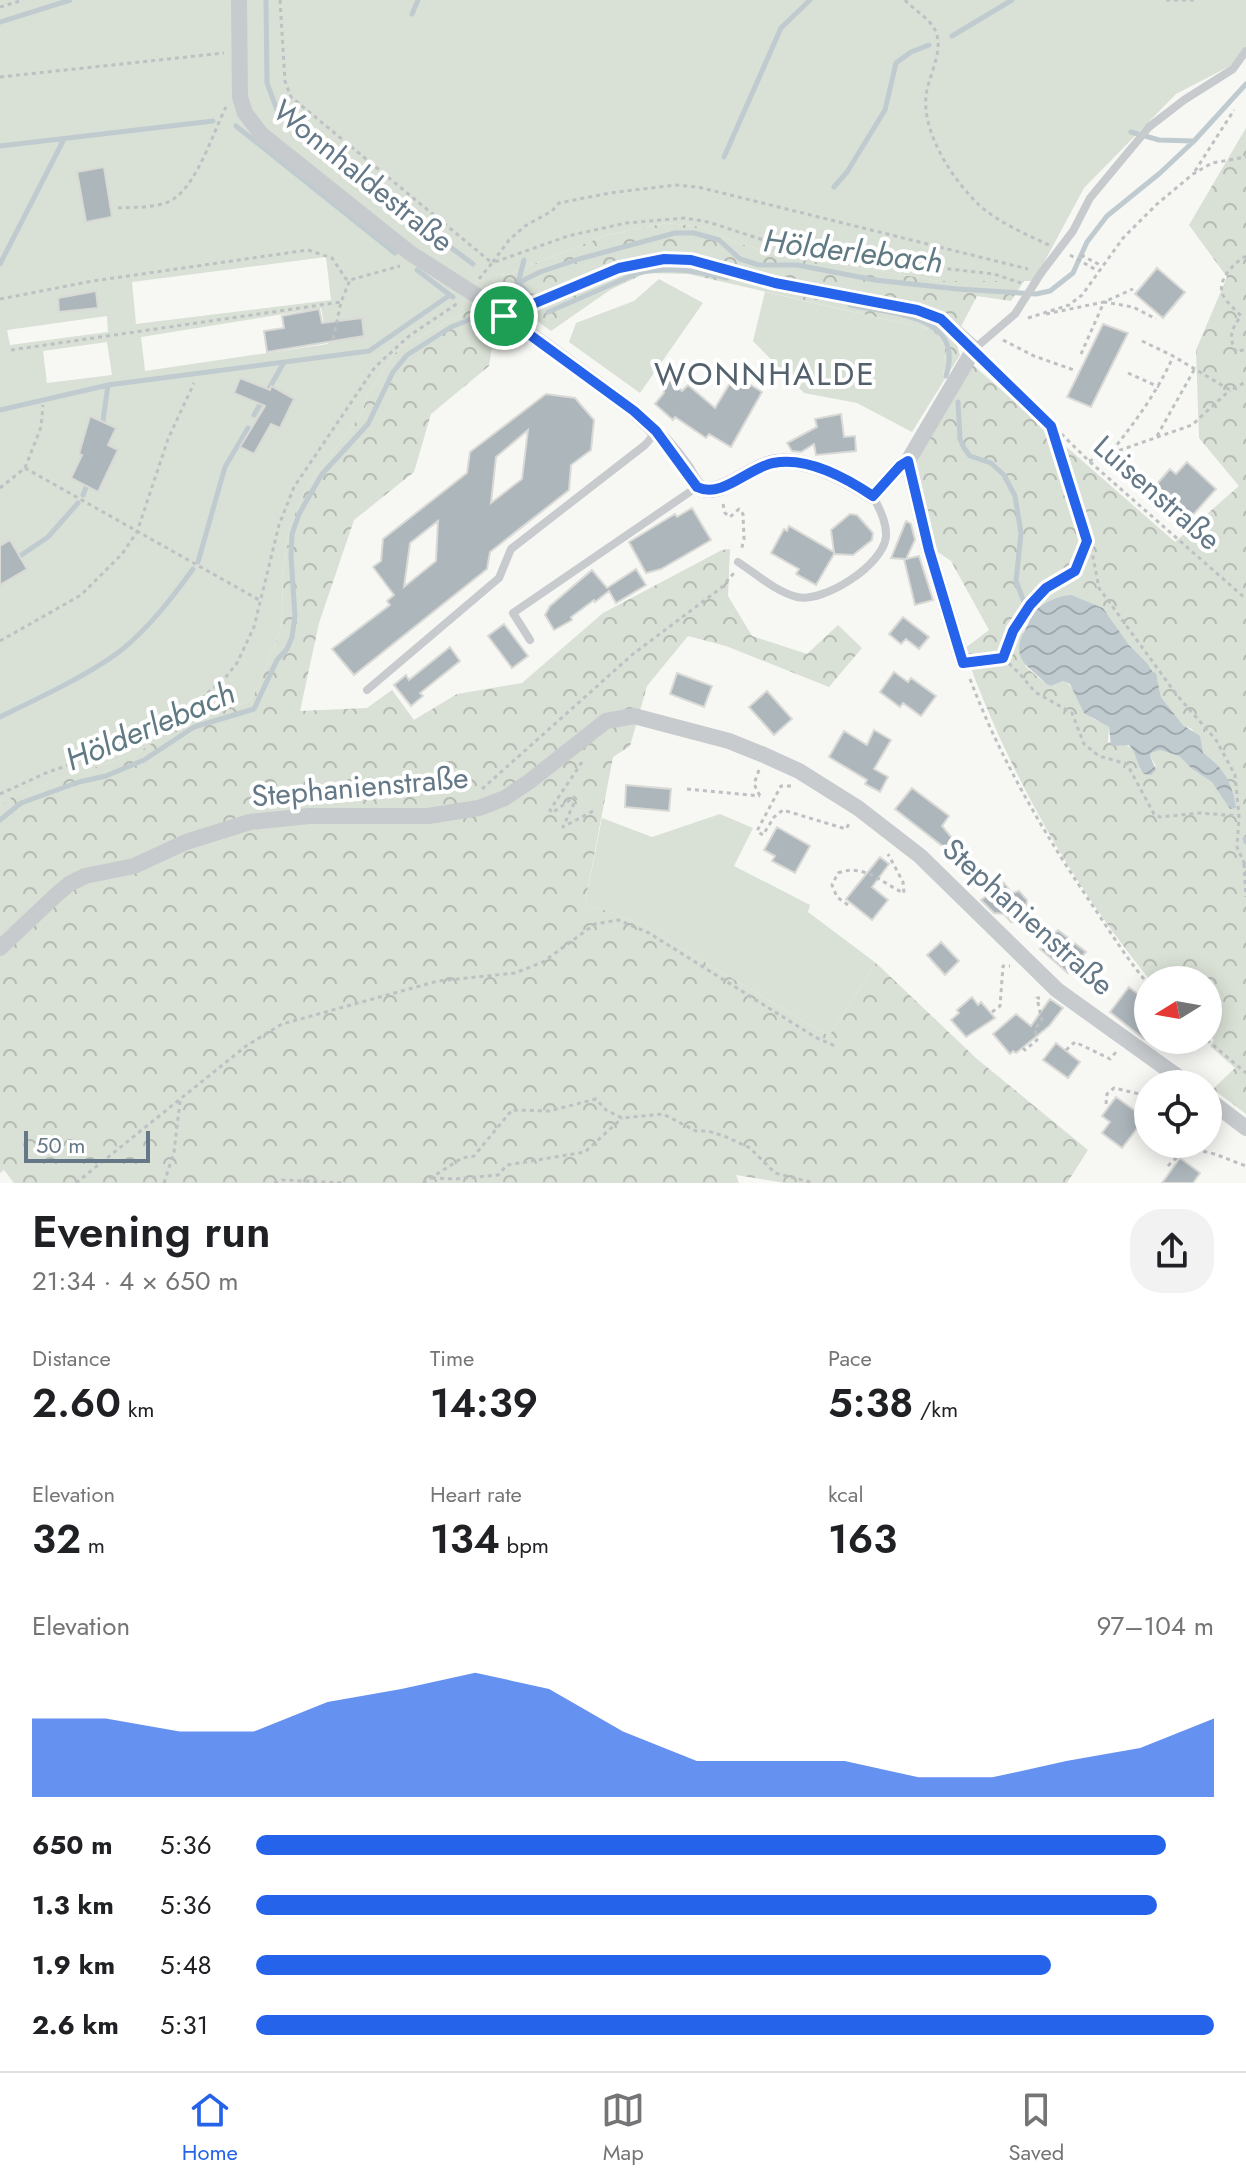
<!DOCTYPE html>
<html lang="en">
<head>
<meta charset="utf-8">
<style>
  body { margin:0; font-family:Jost,sans-serif; background:#f2f2f2; color:#202124; height:100vh; display:flex; flex-direction:column; font-size:30px; white-space:nowrap }
  * { box-sizing:border-box; margin:0 }
  p { font-size:26px; color:#757577 }
  .icon { flex:none; width:44px; height:44px; fill:none; stroke:currentColor; stroke-width:2; stroke-linecap:round; stroke-linejoin:round }
  .map { position:relative; height:1183px; overflow:hidden }
  .panel { display:flex; flex-direction:column; background:#fff; flex:1 }
  .panel>* { flex:none }
  .needle { width:52px; rotate:259deg }
  .fabs { position:absolute; left:1134px; top:966px; display:grid; gap:16px }
  .fabs a { display:grid; place-items:center; width:88px; height:88px; border-radius:50%; background:#fff; box-shadow:0 4px 20px #0003; font-size:40px }
  .scale { position:absolute; left:24px; bottom:20px; width:126px; box-sizing:border-box; padding-left:8px; border:4px solid #647887; border-top:0; font-size:22px; line-height:28px; white-space:nowrap; color:#647887; -webkit-text-stroke:6px #fff; paint-order:stroke }
  .pin { position:absolute; display:grid; place-items:center; width:68px; height:68px; color:#fff; margin:-34px; border:4px solid #fff; border-radius:50%; box-shadow:0 2px 8px #0007 }
  .round { display:grid; place-items:center; flex:none; width:84px; height:84px; border-radius:32px; background:#f2f2f2 }
  .head { display:flex; align-items:center; justify-content:space-between; height:136px; padding:0 32px }
  h1 { font-size:44px; font-weight:600; line-height:60px }
  .metrics { display:grid; grid-template-columns:repeat(3,1fr); gap:12px; height:136px; padding:8px 32px }
  .metrics div { display:grid; align-content:center }
  .metrics b { font-size:40px; font-weight:600 }
  .metrics small { font-size:22px; font-weight:400 }
  .metrics p { font-size:22px }
  .chart { height:224px; padding:16px 32px }
  .chart p { display:flex; justify-content:space-between }
  .chart svg { width:100%; height:144px; margin-top:8px; fill:#2563eb; opacity:.7 }
  ul { padding:0 32px; list-style:none; font-size:26px }
  li { display:grid; grid-template-columns:128px 96px 1fr; align-items:center; height:60px }
  li i { height:20px; border-radius:10px; background:#2563eb }
  .tab-bar { display:flex; justify-content:space-around; align-items:center; height:112px; border-top:2px solid #e0e0e0; background:#fff; font-size:22px; color:#757577 }
  .tab-bar a { display:grid; justify-items:center; gap:4px }
  .tab-bar .selected { color:#2563eb }
  .map>svg:first-child { display:block }
  .green { fill:#d9e0d5; fill-rule:evenodd }
  .forest { fill:url(#forest-crowns); fill-rule:evenodd }
  .water { fill:url(#water-waves) }
  .lines { fill:none; stroke-linecap:round; stroke-linejoin:round }
  .stream { stroke:#c0cbd0; stroke-width:5 }
  .building { fill:#adb6bb; stroke:#d9d9d6; stroke-width:2; fill-rule:evenodd }
  .path { stroke:#bec1c3; stroke-width:3; stroke-dasharray:4 4; stroke-linecap:butt }
  .lane { stroke:#c7cbce; stroke-width:8 }
  .street { stroke:#c7cbce; stroke-width:16 }
  .route-casing { stroke:#fff; stroke-width:16 }
  .route { stroke:#2563eb; stroke-width:10 }
  .labels { text-anchor:middle; stroke-width:8; stroke-linejoin:round; paint-order:stroke }
  .street-label { font-size:30px; fill:#647887; stroke:#fff }
  .water-label { font-size:32px; font-style:italic; fill:#607a83; stroke:#fff }
  .neighbourhood-label { font-size:32px; letter-spacing:2px; fill:#53616c; stroke:#fff }
</style>
</head>
<body>
<div class="map">
<svg width="1246" height="1183" viewBox="0 0 1246 1183">
  <defs>
    <pattern id="forest-crowns" width="20" height="18" patternUnits="userSpaceOnUse" patternTransform="scale(2)"><rect width="20" height="18" fill="#d9e0d5"/><path d="M2 6a3 3 0 1 1 6 0M12 15a3 3 0 1 1 6 0" fill="none" stroke="#b4bab2"/></pattern>
    <pattern id="water-waves" width="16" height="10" patternUnits="userSpaceOnUse" patternTransform="scale(2)"><rect width="16" height="10" fill="#c0cbd0"/><path d="M0 5q4-4 8 0t8 0" fill="none" stroke="#a0aaae"/></pattern>
  </defs>
  <rect width="100%" height="100%" fill="#f7f7f4"/>
  <path class="green" d="M0 0H1246V55L1228 67 1176 94 1084 188 1034 281H939L777 254 737 243 703 227 667 223 607 235 506 275 498 274 491 288 476 306 405 345 393 355 369 392 361 415 306 487 290 526 282 577 283 610 279 635 254 695 246 703 218 710 178 725 138 753 17 794 0 807ZM326 257 331 300 136 324 132 282ZM321 308 328 344 145 371 141 337ZM107 316 108 332 10 345 7 330ZM107 342 112 375 47 383 43 351Z
    M659 279 703 303 640 393 569 342 576 323 634 301Z
    M765 292 933 330 945 347 943 382 912 432 857 403 804 393 753 341Z
    M720 814 753 828 734 866 810 905 808 912 876 963 829 1036 639 923 585 903 602 818 652 837Z"/>
  <path class="forest" d="M1246 128V1114L1213 1089 1235 1068 1210 1046 1214 1040 1208 1035V980H1150C1070 882 1006 768 964 649L989 630 951 561 938 552 920 503 915 452 973 365 1175 542 1239 486 1199 438 1196 350 1227 277 1189 225ZM1071 596 1103 608 1129 645 1147 663 1157 678 1161 697 1183 725 1192 729 1203 753 1214 761 1230 809 1213 782 1191 768 1179 756 1160 750 1151 753 1150 756 1156 766 1140 770C1135 746 1133 745 1108 742L1109 727C1103 722 1097 722 1091 717 1076 705 1078 687 1063 681L1051 686 1046 684 1026 667C1025 657 1021 643 1023 634 1028 611 1050 602 1071 596Z
    M667 223 703 227 737 243 777 254 939 281H1024L1011 301 977 296 955 338 960 355 943 382 945 347 933 330 688 274 646 273 610 290 551 331 491 288 498 274 506 275 607 235Z
    M476 306 494 321 495 327 489 366 431 414 414 472 354 520 319 623 300 711 367 708 392 690 414 720 457 694 522 683 603 613 722 550 730 549 728 596 752 636 807 654 838 625 862 648 829 687 726 646 688 636 647 686 630 746 613 757 585 903 639 923 829 1036 876 963 977 1059 1088 1150 1067 1183H785L736 1175 739 1183H14L4 1170 0 1173V807L16 794 138 753 178 725 218 710 246 703 254 695 279 635 283 610 282 577 290 526 306 487 361 415 369 392 393 355 405 345Z"/>
  <path class="water" d="M1071 595 1103 608 1129 645 1147 663 1157 678 1161 697 1183 725 1200 736 1203 753C1223 766 1233 785 1236 808L1230 809 1212 782 1191 768 1179 756 1160 750 1151 753 1150 756 1156 770 1151 775 1144 774C1136 766 1138 754 1129 745L1111 746 1109 727 1084 713 1070 684 1063 681 1051 686 1046 684C1032 668 1013 662 1021 638 1025 629 1030 623 1031 614 1035 612 1037 608 1041 606 1049 600 1060 596 1071 595Z"/>
  <g class="lines">
    <path class="stream" d="M266 0 267 83 277 110 391 203 473 264
      M412 14 418 0
      M0 22 70 0
      M952 36 1012 0
      M236 126 395 253
      M1131 132 1159 140 1193 141
      M0 146 213 121
      M724 157 781 28 810 0
      M834 187 847 172 885 110 896 63 911 52 929 45
      M524 260 518 283 527 292
      M0 264 63 141
      M417 270 450 295
      M495 303 518 283 540 272 579 259 675 233H694L719 240 740 259 759 265H797L875 280 957 289 1036 294 1050 291 1073 273 1087 242 1107 216 1160 173 1194 141 1246 84
      M850 305C891 314 966 314 946 376
      M548 312 638 273C669 266 696 271 727 278
      M958 402 960 439 964 448 970 456 991 463 1004 475 1015 496 1021 533 1016 581 1024 602
      M0 410 108 385 369 351 450 295 453 297
      M254 415 283 364
      M102 428 108 385
      M83 495 89 480
      M17 558 48 537 78 503
      M198 562 225 467 248 428
      M0 717C37 699 93 673 124 648 151 625 172 598 193 569
      M0 820 21 803 79 782 106 776 144 760 194 727 254 709 277 660 287 649 292 637 295 616 291 556 292 534 299 514 322 474 368 424 393 372 407 355 451 327 479 316 488 309
      M1245 839 1246 842"/>
  </g>
  <path class="building" d="M104 167 112 217 86 222 77 172Z
    M1157 268 1185 292 1163 318 1135 294Z
    M96 291 98 308 59 312 58 298Z
    M319 309 322 323 362 318 364 336 267 352 264 331 284 328 282 316Z
    M1103 324 1128 333 1091 407 1067 397Z
    M661 372 682 391 688 385 715 408 735 375 762 392 731 447 709 434 706 438 675 417 673 420 655 404 664 393Z
    M240 378 270 390 271 386 294 399 280 428 271 424 254 454 240 447 265 406 234 393Z
    M546 394 575 398 594 420 591 450 571 465 569 490 490 552 487 569 354 675 332 649 390 605 387 601 394 595 373 567 381 561 383 539 467 473 470 452ZM528 430 522 479 491 503 496 457ZM438 521 436 561 404 587 410 543Z
    M841 414 844 437 855 436 856 451 816 455 814 444 801 452 792 451 787 443 817 427 815 419Z
    M90 416 116 428 108 445 118 450 98 492 71 478 82 455 79 454Z
    M1187 462 1216 489 1191 517 1156 485 1170 469 1176 474Z
    M692 508 711 540 661 569 646 573 629 542 675 514 677 517Z
    M850 514 857 515 873 533 872 540 853 555 834 554 816 585 796 574 799 569 771 553 784 529 787 531 789 526 834 552 831 530Z
    M906 521 911 524 915 540 906 559 919 556 933 600 915 605 904 559 891 558Z
    M10 540 27 569 0 585V546Z
    M636 569 646 585 616 603 609 591 595 602 594 600 571 617 572 620 554 630 545 615 550 606 592 570 607 588Z
    M903 617 929 637 919 649 906 639 901 644 889 634Z
    M504 624 528 656 512 668 488 636Z
    M450 647 460 661 420 693 423 696 411 706 394 685 406 675 409 680Z
    M894 672 908 682 911 678 936 696 921 716 903 703 900 707 880 692Z
    M677 673 712 686 704 707 670 694Z
    M767 691 792 719 774 735 749 707Z
    M874 730 891 740 874 769 888 777 880 792 865 784 867 780 829 757 844 731 867 745Z
    M626 785 671 789 669 811 625 807Z
    M912 788 949 816 942 826 952 838 945 848 895 809Z
    M777 827 810 846 795 873 772 861 775 856 764 850Z
    M880 857 889 864 872 887 888 900 872 920 846 899Z
    M1004 883 1012 893 1019 891 1027 900 1026 909 1041 924 1011 922 1004 914 994 913 981 900Z
    M1058 930 1086 952 1068 973 1040 949Z
    M941 942 959 961 945 975 927 955Z
    M1129 987 1148 1002V1033L1144 1039 1110 1012Z
    M972 997 978 1005 981 1002 995 1018 966 1037 951 1020 959 1013 957 1010Z
    M1050 999 1063 1008 1049 1026 1016 1053 1013 1051 1010 1054 993 1034 1016 1014 1031 1026Z
    M1056 1043 1080 1062 1068 1078 1043 1060Z
    M1116 1097 1145 1118 1122 1148 1102 1133 1110 1122 1102 1116Z
    M1180 1158 1200 1173 1193 1183H1162Z"/>
  <g class="lines">
    <path class="path" d="M280 0 285 81 291 97 492 263 509 240 525 226 552 211 559 203 610 193 675 185 698 187 1028 269
      M905 0C914 10 929 18 935 30 945 50 928 76 926 96 922 133 953 180 979 205 998 222 1025 234 1049 245
      M1166 0H1195
      M0 7 23 0
      M0 77 224 53
      M1195 171 1234 110
      M118 208C134 207 153 208 168 202 196 190 213 132 226 107
      M1070 255 1098 271
      M1081 255 1102 266
      M1246 256C1235 262 1216 280 1223 295 1226 302 1236 310 1241 316 1231 330 1228 336 1236 352L1246 349
      M479 279 492 263 568 236 626 223 685 218 708 222 782 246 860 259 994 274 1021 283
      M0 299 93 281 308 250 332 258 346 279 350 280 400 266
      M1046 314 1104 302 1133 289
      M1028 318 1069 305 1082 295 1123 238 1157 204 1193 174 1212 163 1246 157
      M333 339 341 302 350 280
      M1003 340 1034 356 1074 370
      M1142 341 1173 356 1230 390 1246 382
      M11 350 341 302
      M1081 354 1104 302 1133 307 1156 319
      M987 361 1089 461 1246 599
      M1128 373 1159 387
      M1051 426 1092 552 1099 588 1176 694 1216 740 1235 775 1239 816 1237 847 1246 867
      M1157 436 1194 370
      M1112 451C1136 421 1157 392 1173 357
      M1089 461 1192 425 1230 390
      M25 468 261 601
      M0 488 25 468 41 427 43 405
      M723 504 725 513 730 517 739 509 743 514 744 539 741 551
      M0 641 81 595 122 554 137 532 168 439 194 383
      M1003 658 1020 674 1035 692 1072 713 1084 744 1099 756 1127 764 1154 814 1160 817 1200 813 1239 816
      M981 661 1003 658 1013 631 1030 605 1046 588 1075 571 1087 541
      M970 679C1001 761 1046 837 1095 909 1112 935 1128 960 1148 984
      M582 762 550 810 552 813 574 797 576 799 563 827 595 810
      M759 770 754 784 760 796
      M791 786H781L757 831 763 835 774 817 783 810 846 829 850 822
      M482 789 633 654 721 588 734 573
      M687 789 760 796
      M0 794 48 772 96 756 169 719 190 708 225 678 237 663 254 627 279 525 294 487 375 367 409 336 458 303
      M1244 864 1246 897
      M848 905 837 897 832 885 838 873C865 863 881 883 904 893L903 882 888 854
      M992 1012 1000 1006 1003 966H1010
      M1207 1040 1246 1073
      M1023 1048 1025 1050 1037 1040 1035 1028 1042 1021 1037 998H1040
      M1066 1050 1075 1042 1110 1059 1116 1052
      M1106 1104 1107 1094 1114 1088 1148 1096
      M1168 1166C1192 1138 1217 1156 1246 1166
      M432 1178 455 1179 498 1175 507 1165 585 1152 622 1118
      M76 1183 246 1046 282 1024 438 981 515 973 543 962 595 924 618 920 649 933 815 1037 835 1046
      M164 1183 174 1152 180 1101
      M274 1183 282 1180 346 1183
      M423 1183 462 1158 474 1156 512 1110 549 1111 596 1099 606 1110 622 1118 663 1114 696 1131H708L724 1136 750 1148 775 1173 814 1183"/>
    <path class="lane" d="M974 349 1015 314 1041 273 1073 231 1090 198 1149 127 1184 100 1233 69 1246 51
      M738 562C755 573 776 592 797 597 824 603 883 565 886 537 887 522 879 508 873 496
      M530 640 513 613 697 487
      M367 690 499 578 511 549 645 445 656 432"/>
    <path class="street" d="M239 0 240 97 245 113 261 134 410 253 482 299 634 411C654 429 672 448 687 470 691 477 695 486 702 489 722 496 753 465 776 462 810 458 845 478 873 496L900 466 908 461
      M504 316 619 268 664 259 691 260 775 283 917 310 941 319 974 349 908 461 929 550 963 663
      M0 948 55 896 69 884 85 876 134 866 186 842 250 822 309 816H428L479 808 505 798 530 781 606 721 634 716 729 741 764 755 799 771 858 808 920 856 1057 990 1188 1084
      M1208 1099 1246 1128"/>
  </g>
  <g class="lines">
    <defs>
      <path id="route" d="M664 259 691 260 775 283 917 310 941 319 1051 426 1087 541 1075 571 1046 588 1030 605 1013 631 1003 658 963 663 929 550 908 461 900 466 873 496C845 477 807 456 773 463 748 468 722 499 697 487L656 431 634 411 504 316 619 268Z"/>
    </defs>
    <use href="#route" class="route-casing"/>
    <use href="#route" class="route"/>
  </g>
  <g class="labels">
    <g class="street-label">
      <text transform="translate(363 176) rotate(39)" y="10">Wonnhaldestraße</text>
      <text transform="translate(1157 493) rotate(41)" y="10">Luisenstraße</text>
      <text transform="translate(360 787) rotate(-5)" y="10">Stephanienstraße</text>
      <text transform="translate(1028 917) rotate(42)" y="10">Stephanienstraße</text>
    </g>
    <g class="water-label">
      <text transform="translate(853 251) rotate(7)" y="11">Hölderlebach</text>
      <text transform="translate(150 726) rotate(-23)" y="11">Hölderlebach</text>
    </g>
    <g class="neighbourhood-label">
      <text x="765" y="385">WONNHALDE</text>
    </g>
  </g>
</svg>
<div class="fabs">
<a><svg class="needle" viewBox="-14 -14 28 28"><path d="M0-13l5 13h-10z" fill="#e53935"/><path d="M0 13l5-13h-10z" fill="#757577"/></svg></a>
<a><svg class="icon" aria-label="locate" viewBox="0 0 24 24"><circle cx="12" cy="12" r="6"/><path d="M12 2v4M12 18v4M2 12h4M18 12h4"/></svg></a>
</div>
<div class="scale">50 m</div>
<div class="pin" style="left:504px;top:316px;background:#1e9e55"><svg class="icon" aria-label="arrive" viewBox="0 0 24 24"><path d="M6 21V4h12l-3 4 3 4H6"/></svg></div>
</div>
<section class="panel">
<div class="head"><div><h1>Evening run</h1><p>21:34 · 4 × 650 m</p></div><a class="round"><svg class="icon" aria-label="share" viewBox="0 0 24 24"><path d="M12 15V3M7 8l5-5 5 5M5 13v7h14v-7"/></svg></a></div>
<div class="metrics">
<div><p>Distance</p><b>2.60<small> km</small></b></div>
<div><p>Time</p><b>14:39</b></div>
<div><p>Pace</p><b>5:38<small> /km</small></b></div>
</div>
<div class="metrics">
<div><p>Elevation</p><b>32<small> m</small></b></div>
<div><p>Heart rate</p><b>134<small> bpm</small></b></div>
<div><p>kcal</p><b>163</b></div>
</div>
<div class="chart"><p><span>Elevation</span>97–104 m</p>
<svg viewBox="0 0 160 44" preserveAspectRatio="none"><path d="M0 44V20L10 20L20 24L30 24L40 15L50 11L60 6L70 11L80 24L90 33L100 33L110 33L120 38L130 38L140 33L150 29L160 20V44z"/></svg>
</div>
<ul>
<li><b>650 m</b>5:36<i style="width:95%"></i></li>
<li><b>1.3 km</b>5:36<i style="width:94%"></i></li>
<li><b>1.9 km</b>5:48<i style="width:83%"></i></li>
<li><b>2.6 km</b>5:31<i style="width:100%"></i></li>
</ul>
</section>
<nav class="tab-bar">
<a class="selected"><svg class="icon" aria-label="home" viewBox="0 0 24 24"><path d="M3 11l9-7 9 7M6 9v11h12V9"/></svg>Home</a>
<a><svg class="icon" aria-label="map" viewBox="0 0 24 24"><path d="M3 6l6-2 6 2 6-2v14l-6 2-6-2-6 2zM9 4v14M15 6v14"/></svg>Map</a>
<a><svg class="icon" aria-label="saved" viewBox="0 0 24 24"><path d="M7 4h10v16l-5-4-5 4z"/></svg>Saved</a>
</nav>
</body>
</html>
